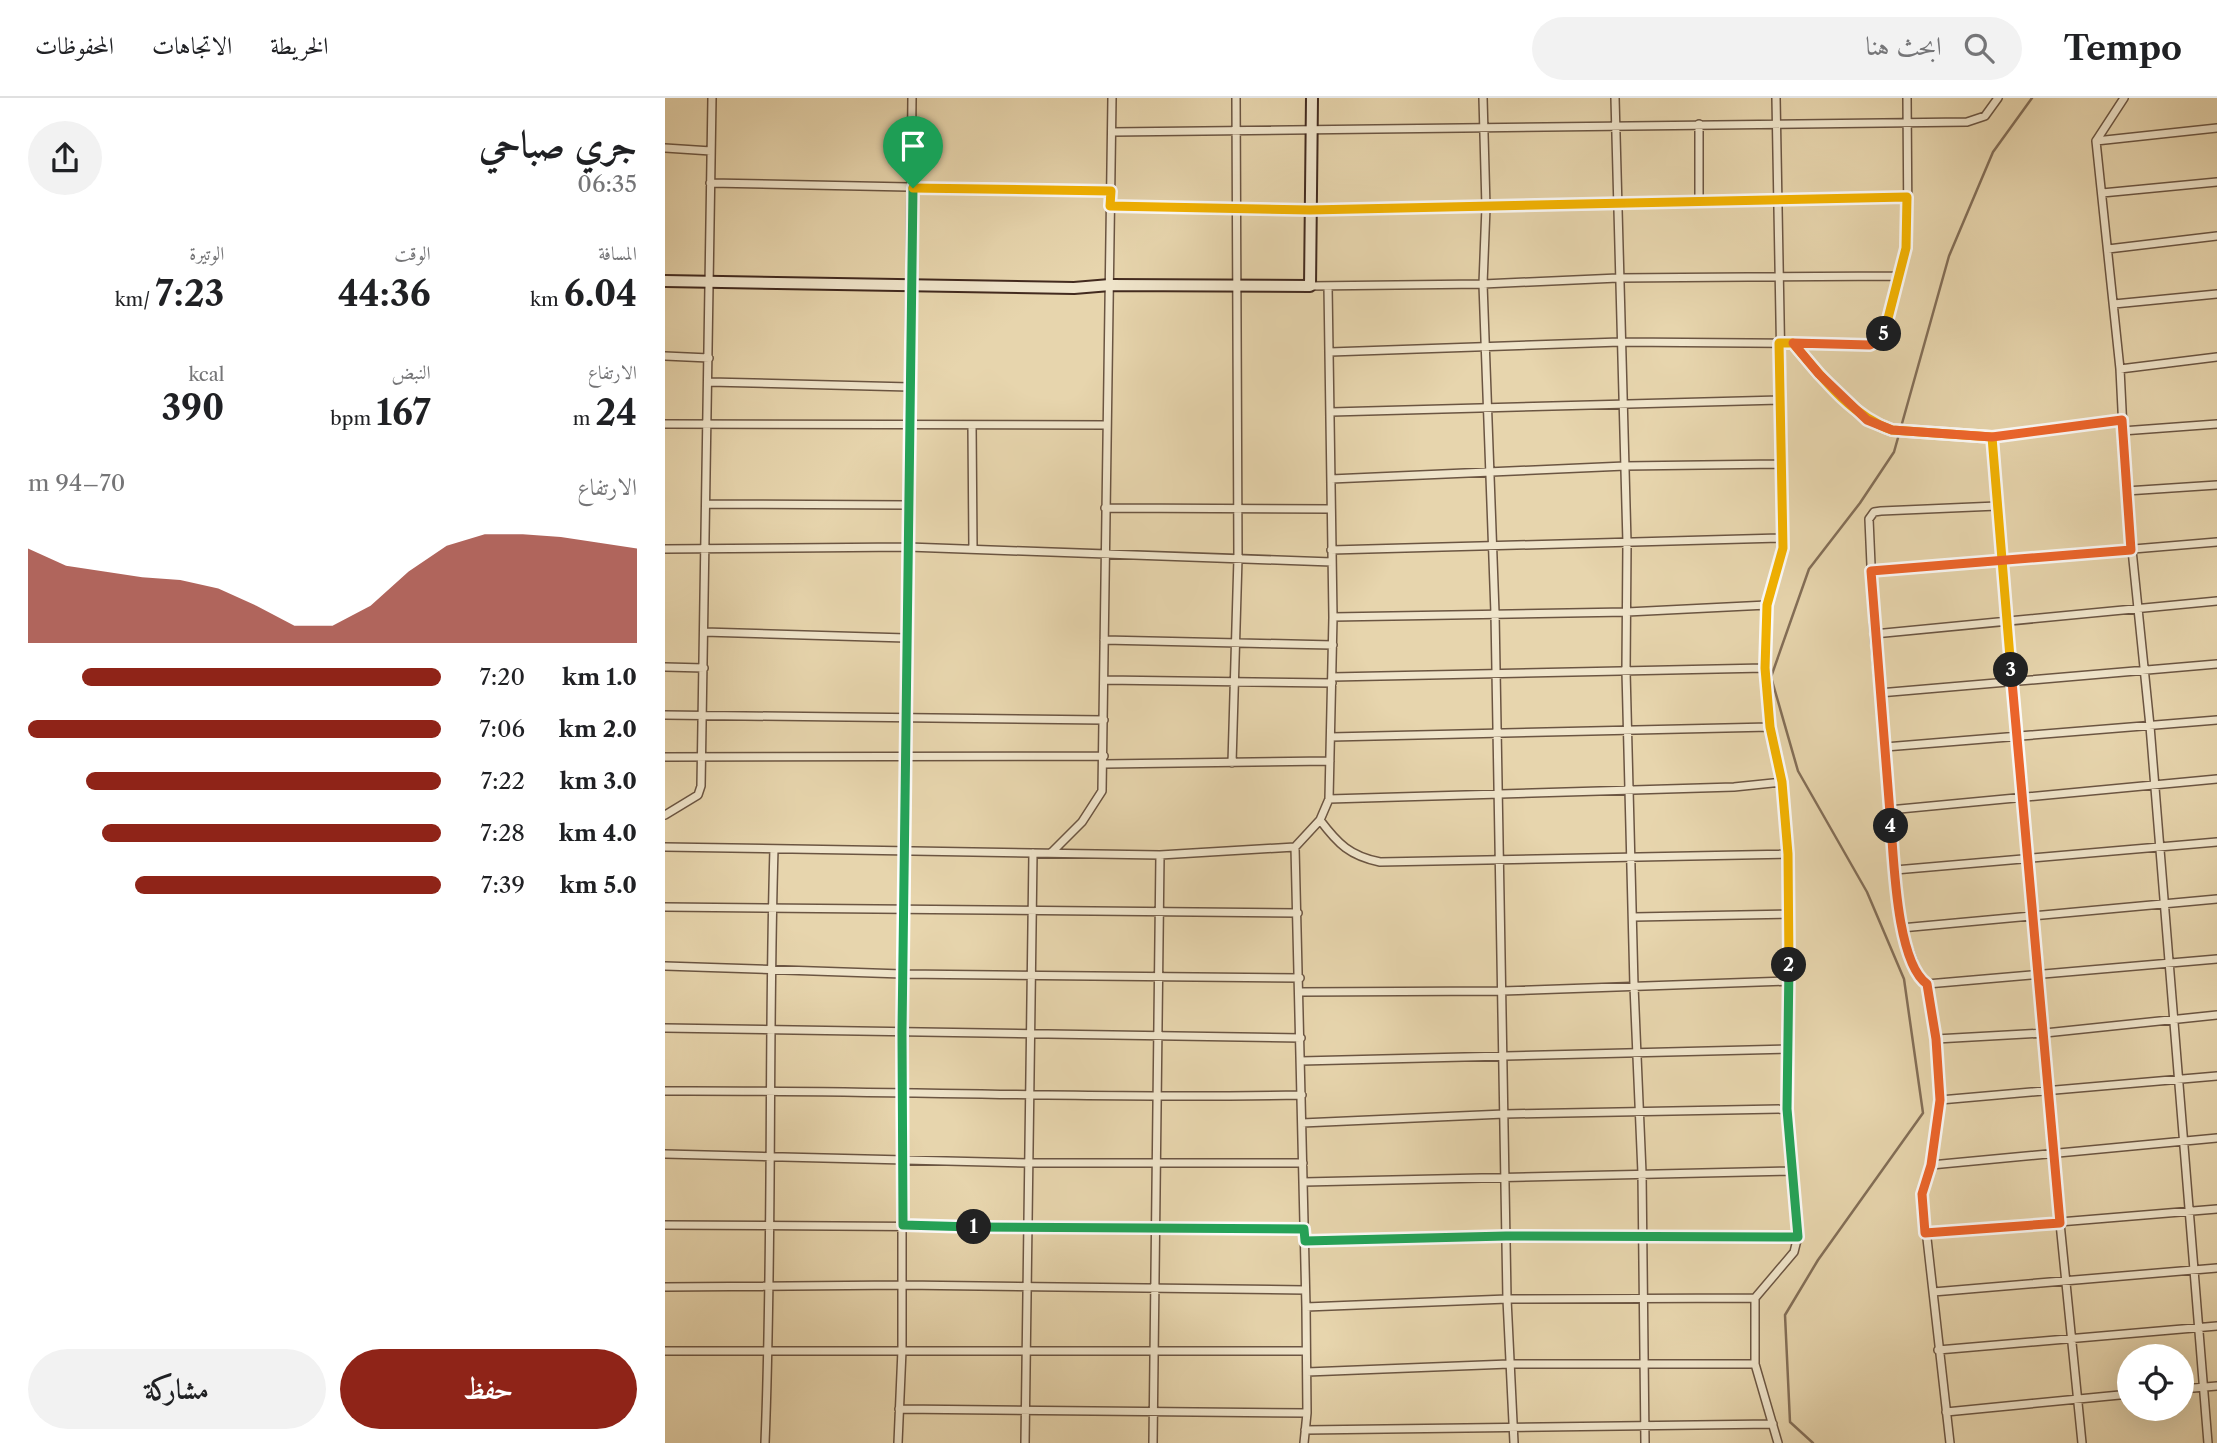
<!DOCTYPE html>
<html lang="ar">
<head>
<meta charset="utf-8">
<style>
  body { margin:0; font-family:"Libre Caslon Text",Amiri,serif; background:#f2f2f2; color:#202124; direction:rtl; height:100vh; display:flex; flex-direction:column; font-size:26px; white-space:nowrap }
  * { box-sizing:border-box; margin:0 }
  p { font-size:23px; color:#757577 }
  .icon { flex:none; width:38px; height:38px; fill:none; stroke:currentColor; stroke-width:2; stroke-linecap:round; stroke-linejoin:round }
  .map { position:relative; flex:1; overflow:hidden; direction:ltr }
  .side { display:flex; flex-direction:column; background:#fff; width:665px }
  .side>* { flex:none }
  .controls { position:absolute; left:1452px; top:1246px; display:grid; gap:14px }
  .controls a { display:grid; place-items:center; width:77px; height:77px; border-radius:50%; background:#fff; box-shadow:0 7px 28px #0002; font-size:35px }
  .pin { position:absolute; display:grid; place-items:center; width:60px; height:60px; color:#fff; margin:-72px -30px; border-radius:50% 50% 50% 0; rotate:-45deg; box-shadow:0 0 7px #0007 }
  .pin .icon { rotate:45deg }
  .km { position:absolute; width:35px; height:35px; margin:-18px; border-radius:50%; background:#222; color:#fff; font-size:19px; line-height:35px; text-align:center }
  .round { display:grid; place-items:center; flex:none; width:74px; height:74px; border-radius:37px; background:#f2f2f2 }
  .head { display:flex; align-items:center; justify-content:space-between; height:119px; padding:0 28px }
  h1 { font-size:38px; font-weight:700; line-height:52px }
  .figures { display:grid; grid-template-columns:repeat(3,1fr); gap:10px; height:119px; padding:7px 28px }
  .figures div { display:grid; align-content:center }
  .figures b { font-size:35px; font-weight:700 }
  .figures small { font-size:19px; font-weight:400 }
  .figures p { font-size:19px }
  .chart { height:196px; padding:14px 28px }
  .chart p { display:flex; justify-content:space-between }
  .chart svg { width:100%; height:126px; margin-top:7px; fill:#8f2418; opacity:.7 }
  .button { display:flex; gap:14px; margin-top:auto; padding:14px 28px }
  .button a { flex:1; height:80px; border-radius:42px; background:#8f2418; color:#fff; font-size:28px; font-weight:700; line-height:80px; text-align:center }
  .button a+a { background:#f2f2f2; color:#202124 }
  ul { padding:0 28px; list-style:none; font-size:23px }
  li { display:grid; grid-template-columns:112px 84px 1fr; align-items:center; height:52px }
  li i { height:18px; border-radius:9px; background:#8f2418 }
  header { display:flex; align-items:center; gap:42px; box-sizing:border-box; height:98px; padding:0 35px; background:#fff; border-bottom:2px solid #e0e0e0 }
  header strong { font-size:33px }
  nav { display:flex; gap:38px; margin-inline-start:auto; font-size:24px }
  .search { width:490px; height:63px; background:#f2f2f2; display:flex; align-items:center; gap:18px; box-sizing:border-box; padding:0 24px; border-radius:38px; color:#757577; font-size:26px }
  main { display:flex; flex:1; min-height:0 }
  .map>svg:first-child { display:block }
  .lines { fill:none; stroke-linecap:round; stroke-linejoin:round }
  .stream { stroke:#836e57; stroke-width:2.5 }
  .street-casing { stroke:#6b5542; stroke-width:10 }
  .secondary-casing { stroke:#422a1f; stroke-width:14 }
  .street { stroke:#efe4ca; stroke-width:7 }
  .secondary { stroke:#efe4ca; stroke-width:10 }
  .split-1-casing { stroke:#fff; stroke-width:14 }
  .split-2-casing { stroke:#fff; stroke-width:14 }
  .split-3-casing { stroke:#fff; stroke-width:14 }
  .split-4-casing { stroke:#fff; stroke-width:14 }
  .split-5-casing { stroke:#fff; stroke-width:14 }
  .split-6-casing { stroke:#fff; stroke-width:14 }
  .split-1 { stroke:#22a559; stroke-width:9 }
  .split-2 { stroke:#22a559; stroke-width:9 }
  .split-3 { stroke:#f5b400; stroke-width:9 }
  .split-4 { stroke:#f0652b; stroke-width:9 }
  .split-5 { stroke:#f0652b; stroke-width:9 }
  .split-6 { stroke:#f5b400; stroke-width:9 }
</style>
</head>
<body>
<header>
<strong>Tempo</strong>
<div class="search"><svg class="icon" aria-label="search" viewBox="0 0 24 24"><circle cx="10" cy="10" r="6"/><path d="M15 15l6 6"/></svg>ابحث هنا</div>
<nav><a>الخريطة</a><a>الاتجاهات</a><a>المحفوظات</a></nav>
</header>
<main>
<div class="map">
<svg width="1552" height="1345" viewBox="0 0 1552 1345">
  <rect width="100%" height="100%" fill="#e7d5ad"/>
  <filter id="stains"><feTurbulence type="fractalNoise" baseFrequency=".00286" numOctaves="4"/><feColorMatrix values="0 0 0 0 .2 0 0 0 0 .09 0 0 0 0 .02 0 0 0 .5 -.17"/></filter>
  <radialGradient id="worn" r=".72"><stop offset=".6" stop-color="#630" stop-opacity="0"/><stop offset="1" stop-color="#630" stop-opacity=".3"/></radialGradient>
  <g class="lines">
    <path class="stream" d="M1148 1345 1125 1324 1120 1217 1153 1162 1258 1015 1239 881 1202 794 1133 673 1106 579 1144 471 1195 405 1229 354 1284 158 1328 54 1367 0"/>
    <defs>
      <path id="street" d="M818 0 821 109 818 186 830 515 842 1201 849 1345
        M950 0 962 445 961 573 969 888 977 1075 980 1345
        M1111 0 1119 440 1102 507 1100 570 1105 629 1117 684 1123 756 1122 1011 1133 1138 1129 1154 1090 1200V1266L1113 1345
        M1459 0 1431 43 1455 271 1461 393 1485 628 1543 1345
        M447 34 1302 24 1320 18 1333 0
        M1431 43 1552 30
        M0 50 46 53
        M45 85 446 93
        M1437 95 1552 84
        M1034 103V26
        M445 108 645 112 1242 99
        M1443 151 1552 138
        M645 188 818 186 953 180 1234 178
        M663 188 668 519 664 701 655 722C673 746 685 758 715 764L1123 756
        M1449 206 1552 196
        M1128 245 1154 276 1202 322 1227 332 1327 339 1457 322
        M665 254 955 244 1210 246 1217 241 1243 137 1242 0
        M0 258 44 260
        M1455 271 1552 259
        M44 284 245 289
        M666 314 1115 302
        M0 326 442 327
        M307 327 308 451
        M1457 333 1552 326
        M1327 339 1395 1125 1417 1345
        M666 381 960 368 1115 366
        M1461 393 1552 387
        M42 406 243 407
        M440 410 666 411
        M0 451 243 449 667 464
        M666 452 1119 440
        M1206 473 1552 444
        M668 519 962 514 1102 507
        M39 534 241 540
        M1209 536 1552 503
        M439 542 668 547
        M0 569 39 570
        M667 579 1100 570
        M439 582 667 585
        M1214 595 1552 566
        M0 617 439 622
        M666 639 1105 629
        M1220 649 1552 622
        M0 659 439 658
        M567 665 573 460 571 0
        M439 666 665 663
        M664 701 1069 689 1117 684
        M1224 712 1552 681
        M0 717 33 697 36 688 47 0
        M0 749 495 757 630 749 655 722
        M630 749 641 1209 642 1315 639 1345
        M386 755 417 724 437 693 447 0
        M1230 772 1552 744
        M0 809 633 815
        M969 819 1123 816
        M1236 830 1552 801
        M0 868 237 876 635 880
        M1262 886 1552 861
        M635 894 837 893 1124 883
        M0 930 636 940
        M1271 941 1380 935 1552 917
        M636 963 1124 951
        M0 993C212 992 424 1001 637 997
        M1275 1002 1552 978
        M637 1025 839 1016 1122 1011
        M0 1056 365 1065H638
        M1266 1067 1552 1040
        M639 1084 1126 1073
        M0 1127 639 1131
        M1260 1135 1552 1111
        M640 1143 841 1138H1133
        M0 1189 238 1187 640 1192
        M1268 1194 1552 1170
        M641 1209 842 1201 1090 1200
        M1273 1252 1552 1228
        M0 1253H641
        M642 1274 844 1266H1090
        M1517 1291 1552 1288
        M234 1311 642 1315
        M1281 1314 1465 1296
        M640 1332 1108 1326
        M100 1345C108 1147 103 949 109 751
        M233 1345 237 1252V935L247 0
        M360 1345 368 755
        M488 1345 495 757
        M1285 1345 1257 1096 1266 1067 1275 1002 1271 941 1262 886 1254 880 1236 830 1209 536 1204 421 1209 414 1216 413 1332 408"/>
      <path id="secondary" d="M0 183 409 190 445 187 645 188 647 0"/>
    </defs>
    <use href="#street" class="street-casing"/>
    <use href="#secondary" class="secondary-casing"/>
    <use href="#street" class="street"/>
    <use href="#secondary" class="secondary"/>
  </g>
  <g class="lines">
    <defs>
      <path id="split-1" d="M248 90 237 934 238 1127 309 1129"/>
      <path id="split-2" d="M309 1129 639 1131 640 1143 841 1138 1133 1139 1122 1011 1124 867"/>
      <path id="split-3" d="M1124 867 1123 756 1117 684 1105 629 1100 570 1102 507 1118 450 1114 245H1128C1155 277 1186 318 1227 332L1327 339 1346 572"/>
      <path id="split-4" d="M1226 728C1229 765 1232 865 1262 886L1271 941 1275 1002 1266 1067 1257 1096 1260 1135 1395 1125 1346 572"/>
      <path id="split-5" d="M1219 236 1217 241 1205 247 1128 245 1154 276 1202 322 1227 332 1327 339 1457 322 1466 452 1206 473 1226 728"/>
      <path id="split-6" d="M248 90 446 93 445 108 645 112 1242 99 1241 150 1219 236"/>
    </defs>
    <use href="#split-1" class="split-1-casing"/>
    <use href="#split-2" class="split-2-casing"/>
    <use href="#split-3" class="split-3-casing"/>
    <use href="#split-4" class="split-4-casing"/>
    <use href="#split-5" class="split-5-casing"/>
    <use href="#split-6" class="split-6-casing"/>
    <use href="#split-1" class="split-1"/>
    <use href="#split-2" class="split-2"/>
    <use href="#split-3" class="split-3"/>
    <use href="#split-4" class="split-4"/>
    <use href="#split-5" class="split-5"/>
    <use href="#split-6" class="split-6"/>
  </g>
  <rect width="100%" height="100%" filter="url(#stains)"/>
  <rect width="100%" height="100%" fill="url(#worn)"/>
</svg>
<div class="controls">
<a><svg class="icon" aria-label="locate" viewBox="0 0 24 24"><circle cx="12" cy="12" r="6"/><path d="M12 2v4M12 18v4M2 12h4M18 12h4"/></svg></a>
</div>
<div class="pin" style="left:248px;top:90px;background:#1e9e55"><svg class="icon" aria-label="arrive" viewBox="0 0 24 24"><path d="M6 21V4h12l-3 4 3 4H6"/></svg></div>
<b class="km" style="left:309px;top:1129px">1</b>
<b class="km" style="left:1124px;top:867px">2</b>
<b class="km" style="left:1346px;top:572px">3</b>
<b class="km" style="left:1226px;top:728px">4</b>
<b class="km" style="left:1219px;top:236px">5</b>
</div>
<section class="side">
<div class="head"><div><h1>جري صباحي</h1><p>06:35</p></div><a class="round"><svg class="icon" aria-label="share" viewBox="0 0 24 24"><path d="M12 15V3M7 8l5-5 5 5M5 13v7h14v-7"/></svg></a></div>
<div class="figures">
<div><p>المسافة</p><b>6.04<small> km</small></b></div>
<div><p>الوقت</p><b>44:36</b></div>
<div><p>الوتيرة</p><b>7:23<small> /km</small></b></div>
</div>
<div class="figures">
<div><p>الارتفاع</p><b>24<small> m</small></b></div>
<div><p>النبض</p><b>167<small> bpm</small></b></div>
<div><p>kcal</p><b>390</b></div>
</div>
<div class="chart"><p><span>الارتفاع</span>70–94 m</p>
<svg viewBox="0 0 160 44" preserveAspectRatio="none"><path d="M0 44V11L10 17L20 19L30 21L40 22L50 25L60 31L70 38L80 38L90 31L100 19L110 10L120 6L130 6L140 7L150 9L160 11V44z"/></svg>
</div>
<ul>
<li><b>1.0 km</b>7:20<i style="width:87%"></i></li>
<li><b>2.0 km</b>7:06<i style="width:100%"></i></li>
<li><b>3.0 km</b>7:22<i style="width:86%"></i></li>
<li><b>4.0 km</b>7:28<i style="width:82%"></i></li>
<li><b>5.0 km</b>7:39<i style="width:74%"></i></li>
</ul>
<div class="button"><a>حفظ</a><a>مشاركة</a></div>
</section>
</main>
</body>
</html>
